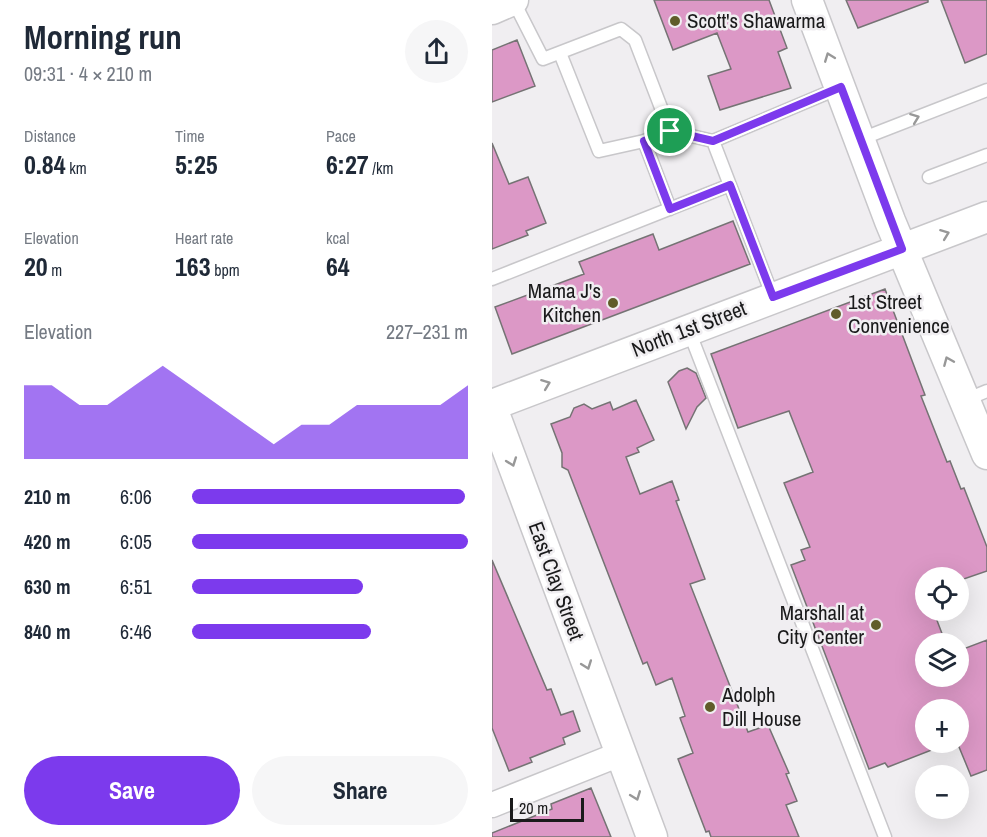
<!DOCTYPE html>
<html lang="en">
<head>
<meta charset="utf-8">
<style>
  body { margin:0; font-family:"Archivo Narrow",sans-serif; background:#f6f6f7; color:#1f2937; height:100vh; display:flex; flex-direction:column; font-size:22px; white-space:nowrap }
  * { box-sizing:border-box; margin:0 }
  p { font-size:20px; color:#747a83 }
  .icon { flex:none; width:33px; height:33px; fill:none; stroke:currentColor; stroke-width:2; stroke-linecap:round; stroke-linejoin:round }
  .map { position:relative; flex:1; overflow:hidden }
  .panel { display:flex; flex-direction:column; background:#fff; width:492px }
  .panel>* { flex:none }
  .tools { position:absolute; left:423px; top:567px; display:grid; gap:12px }
  .tools a { display:grid; place-items:center; width:54px; height:54px; border-radius:50%; background:#fff; box-shadow:0 6px 24px #0002; font-size:30px }
  .scale { position:absolute; left:18px; bottom:15px; width:74px; box-sizing:border-box; padding-left:6px; border:3px solid #1a1a1b; border-top:0; font-size:16px; line-height:21px; white-space:nowrap; color:#1a1a1b; -webkit-text-stroke:4px #f0eef1; paint-order:stroke }
  .pin { position:absolute; display:grid; place-items:center; width:51px; height:51px; color:#fff; margin:-26px; border:3px solid #fff; border-radius:50%; box-shadow:0 2px 6px #0007 }
  .round { display:grid; place-items:center; flex:none; width:63px; height:63px; border-radius:32px; background:#f6f6f7 }
  .overview { display:flex; align-items:center; justify-content:space-between; height:102px; padding:0 24px }
  h1 { font-size:33px; font-weight:700; line-height:45px }
  .stats { display:grid; grid-template-columns:repeat(3,1fr); gap:9px; height:102px; padding:6px 24px }
  .stats div { display:grid; align-content:center }
  .stats b { font-size:26px; font-weight:700 }
  .stats small { font-size:16px; font-weight:400 }
  .stats p { font-size:16px }
  .chart { height:168px; padding:12px 24px }
  .chart p { display:flex; justify-content:space-between }
  .chart svg { width:100%; height:108px; margin-top:6px; fill:#7c3aed; opacity:.7 }
  .button { display:flex; gap:12px; margin-top:auto; padding:12px 24px }
  .button a { flex:1; height:69px; border-radius:36px; background:#7c3aed; color:#fff; font-size:24px; font-weight:700; line-height:69px; text-align:center }
  .button a+a { background:#f6f6f7; color:#1f2937 }
  ul { padding:0 24px; list-style:none; font-size:20px }
  li { display:grid; grid-template-columns:96px 72px 1fr; align-items:center; height:45px }
  li i { height:15px; border-radius:8px; background:#7c3aed }
  main { display:flex; flex:1; min-height:0 }
  .map>svg:first-child { display:block }
  .building { fill:#dc98c6; stroke:#757374; stroke-width:1.5 }
  .lines { fill:none; stroke-linecap:round; stroke-linejoin:round }
  .service-casing { stroke:#c8c7ca; stroke-width:15 }
  .minor-casing { stroke:#c8c7ca; stroke-width:27 }
  .tertiary-casing { stroke:#c8c7ca; stroke-width:33 }
  .service { stroke:#fff; stroke-width:12 }
  .minor { stroke:#fff; stroke-width:24 }
  .tertiary { stroke:#fff; stroke-width:30 }
  .oneway { stroke:#989898 }
  .route-casing { stroke:#fff; stroke-width:12 }
  .route { stroke:#7c3aed; stroke-width:8 }
  .poi-dot { fill:#605c29; stroke:#f0eef1; stroke-width:2 }
  .labels { text-anchor:middle; stroke-width:5; stroke-linejoin:round; paint-order:stroke }
  .poi-label { font-size:21px; fill:#1a1a1b; stroke:#f0eef1; text-anchor:start }
  .street-label { font-size:21px; fill:#1a1a1b; stroke:#f0eef1 }
</style>
</head>
<body>
<main>
<section class="panel">
<div class="overview"><div><h1>Morning run</h1><p>09:31 · 4 × 210 m</p></div><a class="round"><svg class="icon" aria-label="share" viewBox="0 0 24 24"><path d="M12 15V3M7 8l5-5 5 5M5 13v7h14v-7"/></svg></a></div>
<div class="stats">
<div><p>Distance</p><b>0.84<small> km</small></b></div>
<div><p>Time</p><b>5:25</b></div>
<div><p>Pace</p><b>6:27<small> /km</small></b></div>
</div>
<div class="stats">
<div><p>Elevation</p><b>20<small> m</small></b></div>
<div><p>Heart rate</p><b>163<small> bpm</small></b></div>
<div><p>kcal</p><b>64</b></div>
</div>
<div class="chart"><p><span>Elevation</span>227–231 m</p>
<svg viewBox="0 0 160 44" preserveAspectRatio="none"><path d="M0 44V14L10 14L20 22L30 22L40 14L50 6L60 14L70 22L80 30L90 38L100 30L110 30L120 22L130 22L140 22L150 22L160 14V44z"/></svg>
</div>
<ul>
<li><b>210 m</b>6:06<i style="width:99%"></i></li>
<li><b>420 m</b>6:05<i style="width:100%"></i></li>
<li><b>630 m</b>6:51<i style="width:62%"></i></li>
<li><b>840 m</b>6:46<i style="width:65%"></i></li>
</ul>
<div class="button"><a>Save</a><a>Share</a></div>
</section>
<div class="map">
<svg width="495" height="837" viewBox="0 0 495 837">
  <rect width="100%" height="100%" fill="#f0eef1"/>
  <path class="building" d="M162 0H277L295 48 286 52 299 88 228 110 216 76 239 69 225 33 181 50Z
    M354 0H436V2L366 28Z
    M449 0H495V54L473 63Z
    M25 40 43 86 0 102V50Z
    M0 143 17 184 36 177 54 223 34 231 36 235 0 249Z
    M241 221 258 264 20 354 3 307 92 274 87 262 161 234 167 250Z
    M393 289 433 395 429 396 455 462 458 461 469 489 472 488 495 547V571L466 581V578H434V610H441L454 644H434V676H466V651L495 640V770L479 776 465 742 466 710H434V742H460L396 767 393 763 377 769 299 565 313 560 309 550 318 547 292 483 321 472 297 411 246 428 219 354Z
    M195 368 204 373 214 398 205 407 194 429 176 382 187 371Z
    M144 400 162 440 145 448 147 452 134 457 148 494 180 481 187 500 184 501 213 579 198 584 256 732 276 725 297 773 294 774 305 801 294 805 307 837H219L217 831 214 832 186 759 201 753 188 718 193 716 180 678 164 685 155 662 151 664 76 470 70 467V453L59 424 78 417 82 408 92 404 100 409 118 402 121 410Z
    M0 560 55 690 59 689 69 715 81 711 88 731 71 738 73 744 38 758 40 762 17 771 0 728Z
    M99 788 119 837H0V833L60 809 59 804Z"/>
  <g class="lines">
    <defs>
      <path id="service" d="M21 0 51 59 129 29 143 40 178 131 221 141 347 88
        M68 53 107 151 152 141 178 209
        M369 139 495 90
        M152 141 178 131
        M221 141 281 297
        M437 177 495 155
        M0 279 238 185
        M197 331 393 837
        M473 400 495 391"/>
      <path id="minor" d="M0 805 128 754"/>
      <path id="tertiary" d="M315 0 398 221 495 454
        M0 9 21 0
        M0 405 495 217
        M0 408 160 837"/>
    </defs>
    <use href="#service" class="service-casing"/>
    <use href="#minor" class="minor-casing"/>
    <use href="#tertiary" class="tertiary-casing"/>
    <use href="#service" class="service"/>
    <use href="#minor" class="minor"/>
    <use href="#tertiary" class="tertiary"/>
  </g>
  <defs><path id="oneway-chevron" d="M-2-3.5L2.5 0L-2 3.5" fill="none" stroke-width="1.6" stroke-linecap="round" stroke-linejoin="round" transform="scale(1.5)"/></defs>
  <g class="oneway">
    <use href="#oneway-chevron" transform="translate(337 57) rotate(-111)"/>
    <use href="#oneway-chevron" transform="translate(423 118) rotate(-21)"/>
    <use href="#oneway-chevron" transform="translate(453 234) rotate(-21)"/>
    <use href="#oneway-chevron" transform="translate(456 361) rotate(-113)"/>
    <use href="#oneway-chevron" transform="translate(54 384) rotate(-21)"/>
    <use href="#oneway-chevron" transform="translate(20 462) rotate(70)"/>
    <use href="#oneway-chevron" transform="translate(95 665) rotate(70)"/>
    <use href="#oneway-chevron" transform="translate(144 796) rotate(69)"/>
  </g>
  <g class="lines">
    <defs>
      <path id="route" d="M349 87 410 249 281 297 238 185 178 209 152 141 178 131 221 141Z"/>
    </defs>
    <use href="#route" class="route-casing"/>
    <use href="#route" class="route"/>
  </g>
  <g class="poi-dot">
    <circle cx="183" cy="21" r="6"/>
    <circle cx="121" cy="303" r="6"/>
    <circle cx="344" cy="314" r="6"/>
    <circle cx="384" cy="625" r="6"/>
    <circle cx="218" cy="707" r="6"/>
  </g>
  <g class="labels">
    <g class="poi-label">
      <text x="195" y="28">Scott's Shawarma</text>
      <text x="109" y="298" text-anchor="end">Mama J's<tspan x="109" dy="24">Kitchen</tspan></text>
      <text x="356" y="309">1st Street<tspan x="356" dy="24">Convenience</tspan></text>
      <text x="372" y="620" text-anchor="end">Marshall at<tspan x="372" dy="24">City Center</tspan></text>
      <text x="230" y="702">Adolph<tspan x="230" dy="24">Dill House</tspan></text>
    </g>
    <g class="street-label">
      <text transform="translate(197 329) rotate(-21)" y="7">North 1st Street</text>
      <text transform="translate(64 581) rotate(70)" y="7">East Clay Street</text>
    </g>
  </g>
</svg>
<div class="tools">
<a><svg class="icon" aria-label="locate" viewBox="0 0 24 24"><circle cx="12" cy="12" r="6"/><path d="M12 2v4M12 18v4M2 12h4M18 12h4"/></svg></a>
<a><svg class="icon" aria-label="layers" viewBox="0 0 24 24"><path d="M12 4l9 5-9 5-9-5zM3 14l9 5 9-5"/></svg></a>
<a>+</a>
<a>−</a>
</div>
<div class="scale">20 m</div>
<div class="pin" style="left:178px;top:131px;background:#1e9e55"><svg class="icon" aria-label="arrive" viewBox="0 0 24 24"><path d="M6 21V4h12l-3 4 3 4H6"/></svg></div>
</div>
</main>
</body>
</html>
